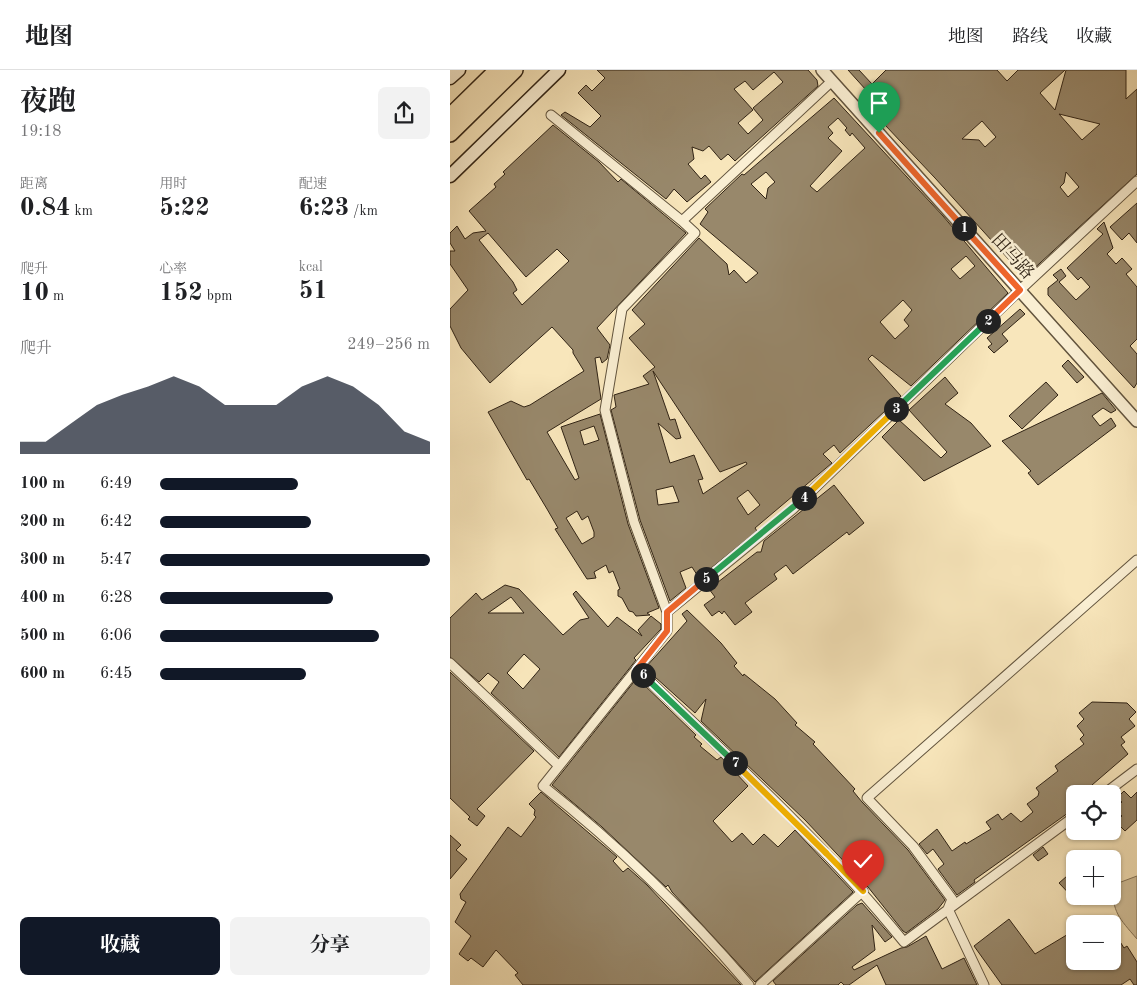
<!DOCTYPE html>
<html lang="zh">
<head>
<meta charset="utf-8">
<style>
  body { margin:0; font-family:"Old Standard TT","Noto Serif SC",serif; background:#f2f2f2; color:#202124; height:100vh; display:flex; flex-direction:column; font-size:19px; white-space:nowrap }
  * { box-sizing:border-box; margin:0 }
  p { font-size:16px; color:#757577 }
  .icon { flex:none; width:28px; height:28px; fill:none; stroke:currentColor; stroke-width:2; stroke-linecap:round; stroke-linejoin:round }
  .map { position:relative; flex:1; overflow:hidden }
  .side { display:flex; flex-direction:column; background:#fff; width:450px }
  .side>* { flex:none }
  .buttons { position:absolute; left:616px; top:715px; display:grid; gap:10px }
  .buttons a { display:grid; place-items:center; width:55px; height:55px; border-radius:8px; background:#fff; box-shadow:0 1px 4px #0004; font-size:25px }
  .pin { position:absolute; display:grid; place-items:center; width:42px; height:42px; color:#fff; margin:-51px -21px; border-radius:50% 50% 50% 0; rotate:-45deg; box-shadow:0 0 5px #0007 }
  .pin .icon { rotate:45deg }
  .km { position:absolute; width:25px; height:25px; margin:-12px; border-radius:50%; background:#222; color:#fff; font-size:14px; line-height:25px; text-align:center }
  .round { display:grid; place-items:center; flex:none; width:52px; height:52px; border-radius:8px; background:#f2f2f2 }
  .overview { display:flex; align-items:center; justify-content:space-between; height:85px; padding:0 20px }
  h1 { font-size:28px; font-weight:700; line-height:38px }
  .figures { display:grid; grid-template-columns:repeat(3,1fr); gap:8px; height:85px; padding:5px 20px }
  .figures div { display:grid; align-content:center }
  .figures b { font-size:25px; font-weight:700 }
  .figures small { font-size:14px; font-weight:400 }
  .figures p { font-size:14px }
  .chart { height:140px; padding:10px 20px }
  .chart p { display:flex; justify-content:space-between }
  .chart svg { width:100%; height:90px; margin-top:5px; fill:#111827; opacity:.7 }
  .action { display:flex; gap:10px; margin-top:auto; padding:10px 20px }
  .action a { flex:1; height:58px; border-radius:8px; background:#111827; color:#fff; font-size:20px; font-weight:700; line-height:58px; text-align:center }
  .action a+a { background:#f2f2f2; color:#202124 }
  ul { padding:0 20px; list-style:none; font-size:16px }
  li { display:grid; grid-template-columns:80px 60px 1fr; align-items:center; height:38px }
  li i { height:12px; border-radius:6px; background:#111827 }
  header { display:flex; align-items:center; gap:30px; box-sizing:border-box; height:70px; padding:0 25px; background:#fff; border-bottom:1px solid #e0e0e0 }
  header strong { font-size:24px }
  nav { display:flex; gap:28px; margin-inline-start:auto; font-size:18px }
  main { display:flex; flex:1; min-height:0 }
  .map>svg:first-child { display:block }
  .green { fill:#d6c59f; stroke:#83745a }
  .building { fill:#98886b; stroke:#302315; fill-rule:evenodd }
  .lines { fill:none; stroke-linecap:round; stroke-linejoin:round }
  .minor-casing { stroke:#62543e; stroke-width:11 }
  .tertiary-casing { stroke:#62543e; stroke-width:14 }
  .secondary-casing { stroke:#302315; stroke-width:15 }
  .primary-casing { stroke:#302315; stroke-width:18 }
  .minor { stroke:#faefd3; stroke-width:9 }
  .tertiary { stroke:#faefd3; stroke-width:11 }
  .secondary { stroke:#faefd3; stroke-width:12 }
  .primary { stroke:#f8e6bb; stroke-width:15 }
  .split-1-casing { stroke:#fff; stroke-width:10 }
  .split-2-casing { stroke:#fff; stroke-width:10 }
  .split-3-casing { stroke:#fff; stroke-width:10 }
  .split-4-casing { stroke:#fff; stroke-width:10 }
  .split-5-casing { stroke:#fff; stroke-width:10 }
  .split-6-casing { stroke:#fff; stroke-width:10 }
  .split-7-casing { stroke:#fff; stroke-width:10 }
  .split-8-casing { stroke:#fff; stroke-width:10 }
  .split-9-casing { stroke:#fff; stroke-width:10 }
  .split-1 { stroke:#f0652b; stroke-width:6 }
  .split-2 { stroke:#f0652b; stroke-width:6 }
  .split-3 { stroke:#22a559; stroke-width:6 }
  .split-4 { stroke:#f5b400; stroke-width:6 }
  .split-5 { stroke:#22a559; stroke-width:6 }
  .split-6 { stroke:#f0652b; stroke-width:6 }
  .split-7 { stroke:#22a559; stroke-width:6 }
  .split-8 { stroke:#f5b400; stroke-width:6 }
  .split-9 { stroke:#f5b400; stroke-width:6 }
  .labels { text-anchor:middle; stroke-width:5; stroke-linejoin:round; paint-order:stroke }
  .street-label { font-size:18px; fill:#302315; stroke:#faefd3 }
</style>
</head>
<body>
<header>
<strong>地图</strong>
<nav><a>地图</a><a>路线</a><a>收藏</a></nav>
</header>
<main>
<section class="side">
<div class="overview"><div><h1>夜跑</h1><p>19:18</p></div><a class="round"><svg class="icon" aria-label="share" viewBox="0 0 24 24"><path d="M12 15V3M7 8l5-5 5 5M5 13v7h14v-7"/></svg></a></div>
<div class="figures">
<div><p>距离</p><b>0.84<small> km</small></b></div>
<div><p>用时</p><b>5:22</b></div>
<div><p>配速</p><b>6:23<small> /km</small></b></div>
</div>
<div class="figures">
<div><p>爬升</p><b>10<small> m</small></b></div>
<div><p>心率</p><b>152<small> bpm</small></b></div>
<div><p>kcal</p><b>51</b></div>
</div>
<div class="chart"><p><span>爬升</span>249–256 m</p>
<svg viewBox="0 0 160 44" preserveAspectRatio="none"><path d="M0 44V38L10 38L20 29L30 20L40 15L50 11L60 6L70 11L80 20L90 20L100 20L110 11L120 6L130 11L140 20L150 33L160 38V44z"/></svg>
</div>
<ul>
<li><b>100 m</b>6:49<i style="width:51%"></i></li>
<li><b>200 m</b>6:42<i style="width:56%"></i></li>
<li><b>300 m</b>5:47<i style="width:100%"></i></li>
<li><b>400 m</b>6:28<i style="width:64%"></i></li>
<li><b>500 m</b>6:06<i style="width:81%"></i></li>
<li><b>600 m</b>6:45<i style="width:54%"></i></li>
</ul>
<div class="action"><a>收藏</a><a>分享</a></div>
</section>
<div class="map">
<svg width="687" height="915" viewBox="0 0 687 915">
  <rect width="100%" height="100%" fill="#f8e6bb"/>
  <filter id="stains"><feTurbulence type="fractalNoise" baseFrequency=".004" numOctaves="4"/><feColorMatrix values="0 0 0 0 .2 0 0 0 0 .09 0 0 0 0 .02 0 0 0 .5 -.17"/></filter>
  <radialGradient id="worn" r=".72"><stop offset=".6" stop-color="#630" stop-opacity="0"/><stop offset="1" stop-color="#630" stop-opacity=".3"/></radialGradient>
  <path class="green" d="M687 806V869C669 848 662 842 663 815Z"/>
  <path class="building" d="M147 0H358L367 10 368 16 285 91 278 84 271 90 259 76 253 81 242 77 244 89 238 94 251 109 255 105 261 112 237 132 224 119 216 129 111 45 115 42 140 57 151 46 128 23 136 15 142 21 155 8ZM324 2 333 12 303 38 313 50 298 64 288 53 303 40 284 19 295 11 303 20Z
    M398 0H409L422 14 436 0H547L557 11 568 0H615L590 23 605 40 616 0H676V29L687 19V104L578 204 571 203 485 108 419 38 426 31ZM609 44 650 54 632 70ZM532 51 546 67 535 77 529 70 512 69ZM616 102 629 117 618 127 610 117 614 113Z
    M384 28 493 146 558 223 461 316 422 285 418 289 451 326 390 383 384 375 373 384 382 393 305 458 307 461 249 508 242 497 230 502 236 518 220 531 190 450 161 340 166 337 164 325 199 314 193 306 205 297 179 268 195 254 182 240 249 168 277 194 279 205 284 200 296 213 308 203 250 154 258 142 255 139 292 104 294 105ZM388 48 397 58 395 60 400 66 402 63 415 78 367 122 360 116 392 81 378 68 383 63 378 57ZM316 102 325 112 318 118 316 129 301 114ZM516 186 525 196 510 209 501 199ZM453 230 462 240 454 250 459 256 445 269 430 252ZM203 301 270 402 296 392 297 394 253 424 248 410 253 409 244 385 220 393 208 353 226 369 231 368 225 349 220 350ZM223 416 229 432 208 435 206 420ZM298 420 310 435 298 445 287 428Z
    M103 55 149 92 168 112 171 109 236 163 147 258 160 275 157 289 152 293 150 287 145 288 151 329 97 362 125 410 129 408 111 357 150 344 178 454 209 538 197 543 200 545 186 546 183 542 179 541 172 528 168 526V520L170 519 163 501 159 503 156 495 144 502 146 508 137 509 105 459 108 458 97 439 79 409 77 410 38 342 61 331 74 337 80 335 134 301 123 283V280L102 257 40 313 11 278 0 256V239L18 220 0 194V181H5L0 173V163L7 156 15 169 23 163 36 161 19 141 46 117 44 114 55 104 53 102ZM38 163 76 207 107 179 119 191 72 235 63 223 67 220 63 212 29 170ZM144 356 149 370 134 375 130 361ZM127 441 132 450 138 446 144 462V467L132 474 116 448Z
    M687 133V173L679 163 672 170 660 157Z
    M654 152 663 178 657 184 666 194 672 188 682 199 676 204 687 217V269L680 276 687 284V313L684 318 598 225V218L608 210 603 205 611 199 616 206 609 212 626 230 640 217 631 207 628 210 617 198 653 164 647 159Z
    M570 239 575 244 552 264 558 271 544 283 538 277 542 274 537 268Z
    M618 290 634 307 627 313 612 296Z
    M495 307 508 323 495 334 521 353 541 376 474 411 432 367 449 350 491 388 497 382 459 340Z
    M596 312 608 325 572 359 559 346Z
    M652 323 666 340 661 343 653 338 642 346 650 356 661 348 666 356 588 415 578 403 581 401 552 371Z
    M384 415 414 453 399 465 397 462 343 504 336 495 324 504 327 509 295 533 302 542 285 555 274 541 272 544 269 541 262 546 254 535 265 527 259 519 307 482H311L314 471Z
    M55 515 69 519 113 565 130 550 139 548 123 524 126 521 158 557 167 547 192 566 188 560 201 546 211 554V559L184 588 186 590 109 687 41 623 49 612 38 603 29 612 0 587V548L26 523 32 530ZM61 527 74 543H38ZM74 584 90 599 73 619 57 603Z
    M237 540 271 573 287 593 284 596 293 606 294 604 325 629 347 653 345 655 365 672 363 674 405 719 403 721 412 732 458 780 495 830 488 839 456 863 453 861 418 817 355 750 251 651 256 629 245 643 195 598 237 551 232 544Z
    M0 602 84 681 27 739 35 746 27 756 18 749 20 747 0 728Z
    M187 608 246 665 244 667 252 674 250 676 267 690 271 687 298 716 263 751 282 772 292 763 303 775 314 764 328 777 345 760 403 822 305 912 222 822 218 815 216 817 152 757 102 715Z
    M642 632 677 633 686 642 679 649 685 656 671 667 675 672 671 675 678 684 642 715 648 724H625V738L524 810 525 812 507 825 488 799 494 794 483 779 477 784 469 774 487 759 502 781 515 772 516 774 541 759 536 752 548 744 552 750 561 743 571 752 583 742 577 734 588 726 589 722 586 718 608 701 605 696 634 674 630 669 634 665 627 656 634 649 629 643Z
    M674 721 681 728 687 722V750L675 761 666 752 672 746 665 739 672 732 667 728Z
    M91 722 167 787 163 791 173 802 178 798 197 815 291 915H73L65 905 68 903 46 880 33 897 21 888 18 891 9 884 21 866 5 852 16 832 11 829 10 824 58 757 71 767 86 747 84 745 85 740 79 734Z
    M0 765 11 775 6 780 17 789 0 809Z
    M593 777 598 784 588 791 583 785Z
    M625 799V826H640L630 835 609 813Z
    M412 833 442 867 435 872 422 855 425 880 402 897 404 900 451 878 457 877 476 866 492 899 514 888 527 915H436L427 895 399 915H394L391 912 388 915H326L323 911 407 835Z
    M641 846 646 847 649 854H629Z
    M559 849 585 884 625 860V891H662V859L674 878 677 876 687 892V915H684L680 909 671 915H552L524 876Z"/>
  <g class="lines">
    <defs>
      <path id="minor" d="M101 45 232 151 382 11
        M232 151 245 163 172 239 155 340 184 452 217 542V561L93 716C168 775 237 842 299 915
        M217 542 343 439 570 220 687 111
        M0 593 109 696
        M187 599C279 687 374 773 454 872L625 746
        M654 724 687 699
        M310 915 413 821
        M534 915 498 839 502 829 463 776 417 728 687 490"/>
      <path id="tertiary" d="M372 0 687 351"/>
      <path id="secondary" d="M0 8 9 0
        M0 106 109 0"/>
      <path id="primary" d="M0 46 47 0
        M0 64 65 0"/>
    </defs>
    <use href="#minor" class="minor-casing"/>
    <use href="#tertiary" class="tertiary-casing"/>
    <use href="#secondary" class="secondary-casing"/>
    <use href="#primary" class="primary-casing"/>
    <use href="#minor" class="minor"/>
    <use href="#tertiary" class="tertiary"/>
    <use href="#secondary" class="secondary"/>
    <use href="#primary" class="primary"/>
  </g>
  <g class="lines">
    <defs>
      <path id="split-1" d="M429 63 514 158"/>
      <path id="split-2" d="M514 158 570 220 538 251"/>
      <path id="split-3" d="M446 339 538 251"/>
      <path id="split-4" d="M354 428 446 339"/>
      <path id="split-5" d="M256 509 354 428"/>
      <path id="split-6" d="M193 605 187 599 217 561V542L256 509"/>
      <path id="split-7" d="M193 605 285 693"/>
      <path id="split-8" d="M285 693 376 783"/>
      <path id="split-9" d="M376 783 413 821"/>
    </defs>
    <use href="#split-1" class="split-1-casing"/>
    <use href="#split-2" class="split-2-casing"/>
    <use href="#split-3" class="split-3-casing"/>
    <use href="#split-4" class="split-4-casing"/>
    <use href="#split-5" class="split-5-casing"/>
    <use href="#split-6" class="split-6-casing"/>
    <use href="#split-7" class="split-7-casing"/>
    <use href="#split-8" class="split-8-casing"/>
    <use href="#split-9" class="split-9-casing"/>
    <use href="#split-1" class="split-1"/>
    <use href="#split-2" class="split-2"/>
    <use href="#split-3" class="split-3"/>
    <use href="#split-4" class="split-4"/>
    <use href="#split-5" class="split-5"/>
    <use href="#split-6" class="split-6"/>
    <use href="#split-7" class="split-7"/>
    <use href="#split-8" class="split-8"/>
    <use href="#split-9" class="split-9"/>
  </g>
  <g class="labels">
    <g class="street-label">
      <text transform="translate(563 186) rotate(48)" y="6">田马路</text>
    </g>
  </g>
  <rect width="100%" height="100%" filter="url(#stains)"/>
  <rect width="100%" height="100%" fill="url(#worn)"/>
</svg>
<div class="buttons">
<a><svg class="icon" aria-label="locate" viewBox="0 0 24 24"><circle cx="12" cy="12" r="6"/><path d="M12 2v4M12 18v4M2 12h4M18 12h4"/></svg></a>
<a>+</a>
<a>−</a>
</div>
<div class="pin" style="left:429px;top:63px;background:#1e9e55"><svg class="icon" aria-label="arrive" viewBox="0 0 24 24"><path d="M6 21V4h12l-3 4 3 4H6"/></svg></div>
<div class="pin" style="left:413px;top:821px;background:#d93025"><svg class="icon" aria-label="check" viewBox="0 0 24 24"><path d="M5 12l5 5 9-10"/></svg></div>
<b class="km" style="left:514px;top:158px">1</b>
<b class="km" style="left:538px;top:251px">2</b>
<b class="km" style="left:446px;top:339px">3</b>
<b class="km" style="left:354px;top:428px">4</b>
<b class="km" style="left:256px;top:509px">5</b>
<b class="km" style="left:193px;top:605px">6</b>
<b class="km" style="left:285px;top:693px">7</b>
</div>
</main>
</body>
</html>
